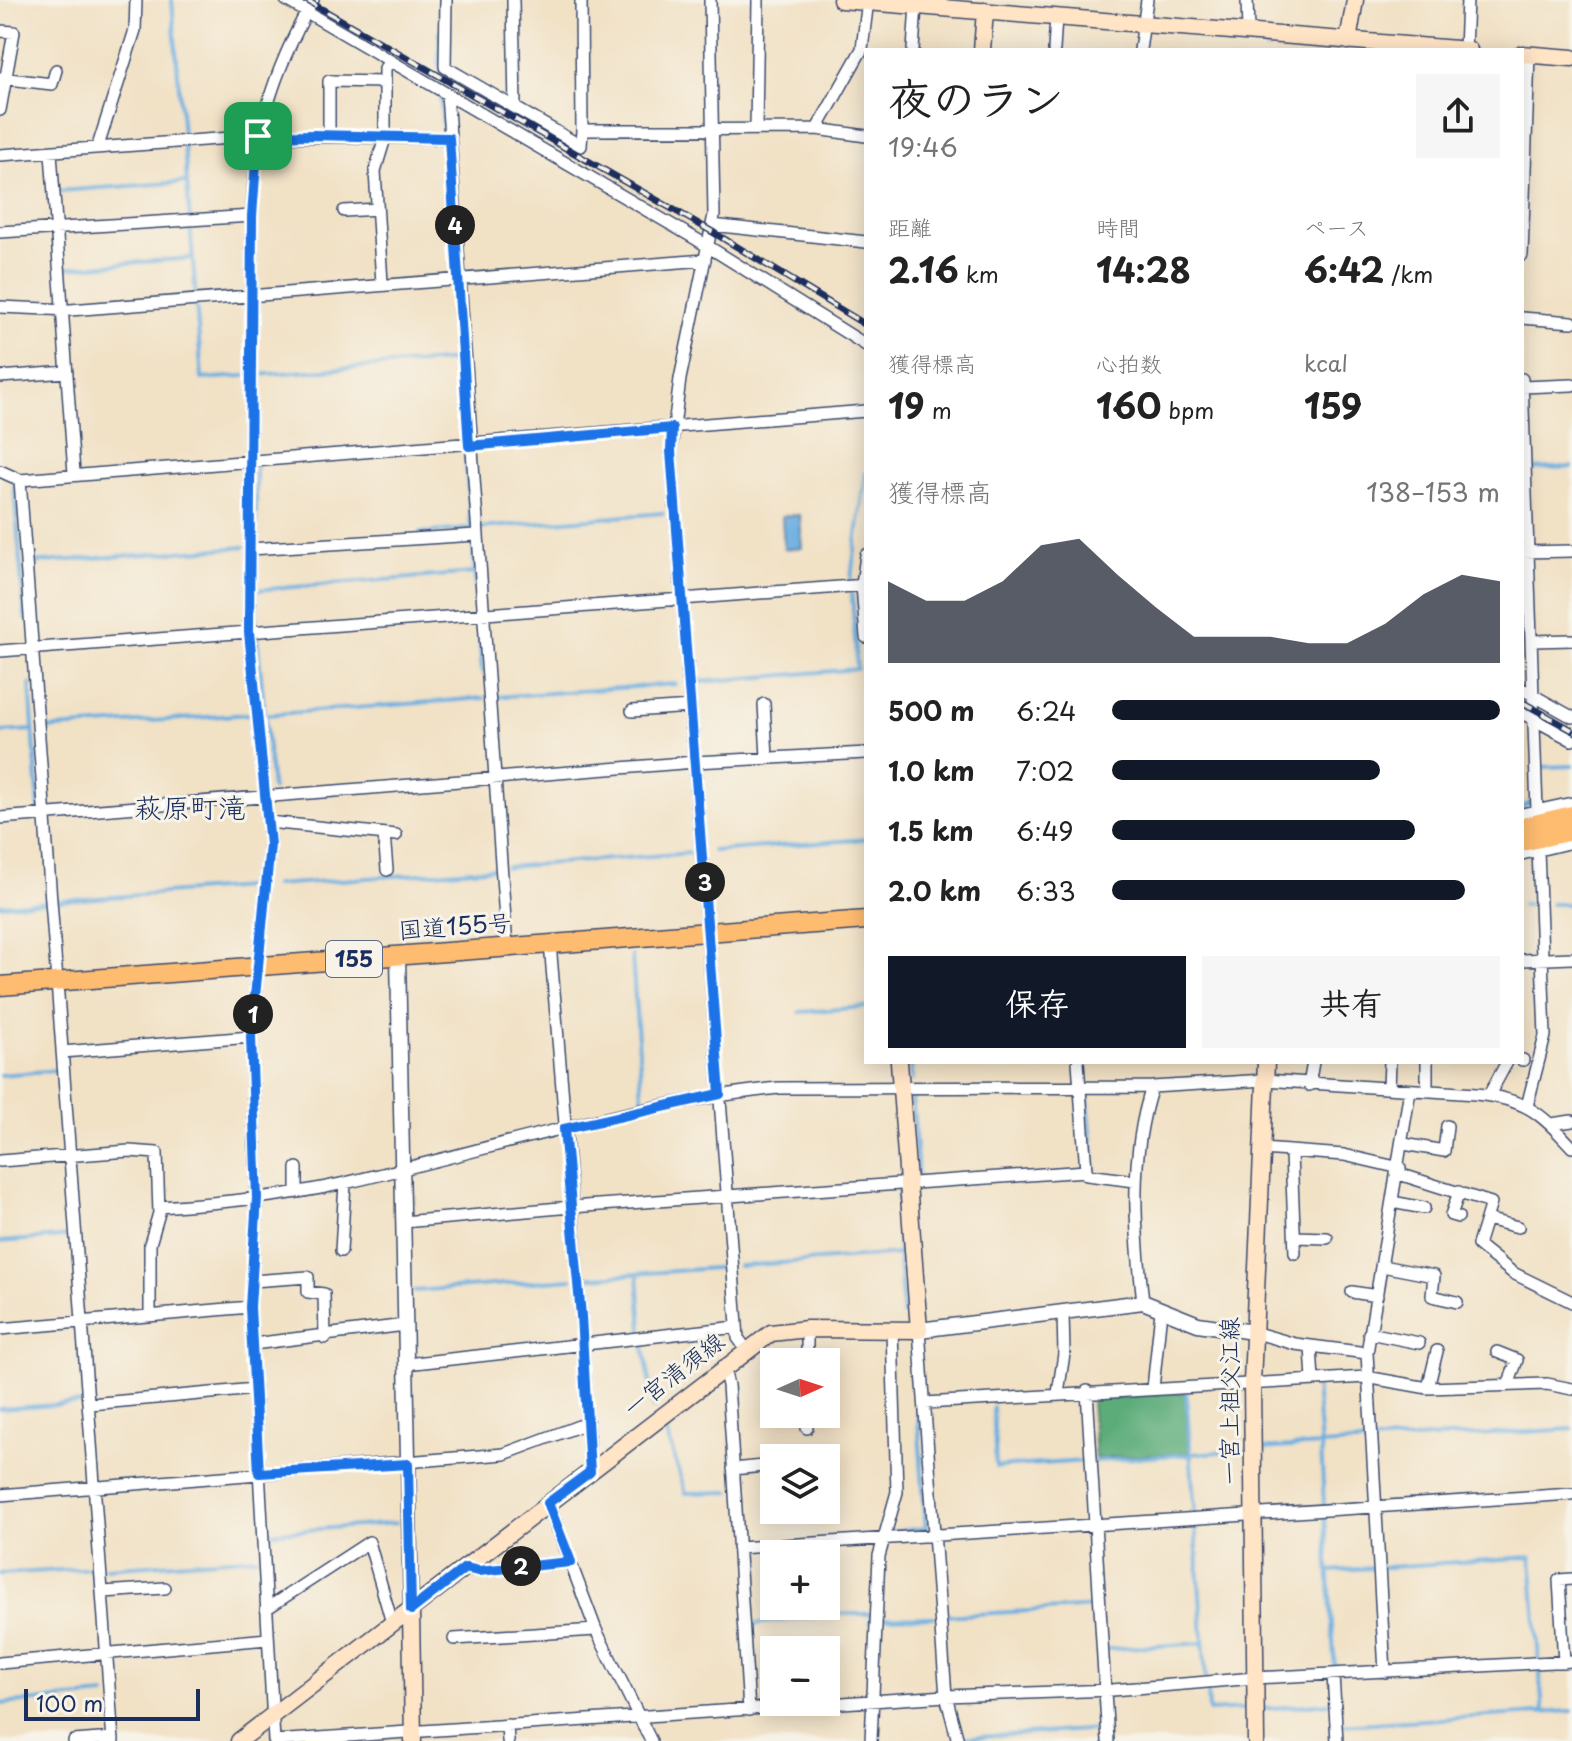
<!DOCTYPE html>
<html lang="ja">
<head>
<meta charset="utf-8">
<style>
  body { margin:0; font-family:"Playpen Sans","Klee One",sans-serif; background:#f6f6f6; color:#222; height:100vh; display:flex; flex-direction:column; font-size:30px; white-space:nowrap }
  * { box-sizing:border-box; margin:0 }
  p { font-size:26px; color:#767676 }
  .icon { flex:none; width:44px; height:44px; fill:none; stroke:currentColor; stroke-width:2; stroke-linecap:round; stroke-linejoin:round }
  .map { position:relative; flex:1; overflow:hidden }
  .side { position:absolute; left:864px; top:48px; width:660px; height:1016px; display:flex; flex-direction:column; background:#fff; border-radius:0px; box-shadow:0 4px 20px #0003 }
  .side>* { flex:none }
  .needle { width:52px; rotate:87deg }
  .fabs { position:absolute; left:760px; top:1348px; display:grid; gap:16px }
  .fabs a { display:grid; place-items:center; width:80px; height:80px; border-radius:0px; background:#fff; box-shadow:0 4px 20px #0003; font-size:40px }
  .scale { position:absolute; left:24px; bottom:20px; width:176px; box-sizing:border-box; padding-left:8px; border:4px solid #1b2f5e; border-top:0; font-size:22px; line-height:28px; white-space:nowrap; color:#1b2f5e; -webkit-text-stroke:6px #f7f3e8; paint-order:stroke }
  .pin { position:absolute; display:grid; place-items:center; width:68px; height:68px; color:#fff; margin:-34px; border-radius:16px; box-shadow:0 4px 12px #0006 }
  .km { position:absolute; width:40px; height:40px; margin:-20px; border-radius:50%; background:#222; color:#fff; font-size:22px; line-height:40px; text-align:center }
  .round { display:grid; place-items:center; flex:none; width:84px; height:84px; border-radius:0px; background:#f6f6f6 }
  .summary { display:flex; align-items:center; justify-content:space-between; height:136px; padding:0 24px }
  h1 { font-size:44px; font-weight:700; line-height:60px }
  .figures { display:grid; grid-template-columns:repeat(3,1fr); gap:12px; height:136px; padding:8px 24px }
  .figures div { display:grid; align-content:center }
  .figures b { font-size:34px; font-weight:700 }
  .figures small { font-size:22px; font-weight:400 }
  .figures p { font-size:22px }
  .chart { height:224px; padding:16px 24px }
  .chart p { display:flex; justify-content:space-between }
  .chart svg { width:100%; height:144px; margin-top:8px; fill:#111827; opacity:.7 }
  .button { display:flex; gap:16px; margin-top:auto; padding:16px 24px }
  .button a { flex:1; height:92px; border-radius:0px; background:#111827; color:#fff; font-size:32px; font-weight:700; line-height:92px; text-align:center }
  .button a+a { background:#f6f6f6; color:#222 }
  ul { padding:0 24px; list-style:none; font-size:26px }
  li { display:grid; grid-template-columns:128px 96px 1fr; align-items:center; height:60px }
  li i { height:20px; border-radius:10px; background:#111827 }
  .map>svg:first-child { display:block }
  .forest { fill:#5cac79; stroke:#3c6e6c; stroke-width:2 }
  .water { fill:#6aaee0; stroke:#426e9f; stroke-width:2 }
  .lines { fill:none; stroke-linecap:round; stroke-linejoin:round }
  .stream { stroke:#6aaee0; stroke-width:4 }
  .minor-casing { stroke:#3b4a6d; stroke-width:14 }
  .tertiary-casing { stroke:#3b4a6d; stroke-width:17 }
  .secondary-casing { stroke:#3b4a6d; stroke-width:19 }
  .trunk-casing { stroke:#3b4a6d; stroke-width:21 }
  .minor { stroke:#fff; stroke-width:11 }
  .tertiary { stroke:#fff; stroke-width:14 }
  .secondary { stroke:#ffe4c6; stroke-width:16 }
  .trunk { stroke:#febc70; stroke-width:18 }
  .rail-casing { stroke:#1b2f5e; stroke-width:7 }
  .rail { stroke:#f7f3e8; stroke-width:4; stroke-dasharray:12; stroke-linecap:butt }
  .route-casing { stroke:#fff; stroke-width:16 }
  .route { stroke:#1a73e8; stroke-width:10 }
  .labels { text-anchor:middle; stroke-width:6; stroke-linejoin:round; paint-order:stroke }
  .shield { fill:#f7f3e8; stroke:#5d6a87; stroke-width:2 }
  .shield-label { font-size:22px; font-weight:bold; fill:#1b2f5e }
  .street-label { font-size:24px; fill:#1b2f5e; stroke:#f7f3e8 }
  .quarter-label { font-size:28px; fill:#1b2f5e; stroke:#f7f3e8 }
</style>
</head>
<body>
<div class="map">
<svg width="1572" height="1741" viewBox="0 0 1572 1741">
  <rect width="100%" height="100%" fill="#f7f3e8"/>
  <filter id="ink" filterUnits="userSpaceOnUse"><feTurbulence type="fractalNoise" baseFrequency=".0125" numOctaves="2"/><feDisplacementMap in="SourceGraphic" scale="16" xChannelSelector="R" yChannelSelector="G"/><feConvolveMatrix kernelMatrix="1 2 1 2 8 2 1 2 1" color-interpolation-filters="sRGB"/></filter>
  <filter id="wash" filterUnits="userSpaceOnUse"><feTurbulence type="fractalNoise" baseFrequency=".006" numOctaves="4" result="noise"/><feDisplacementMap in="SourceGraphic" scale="32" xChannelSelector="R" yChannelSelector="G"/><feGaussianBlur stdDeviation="1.8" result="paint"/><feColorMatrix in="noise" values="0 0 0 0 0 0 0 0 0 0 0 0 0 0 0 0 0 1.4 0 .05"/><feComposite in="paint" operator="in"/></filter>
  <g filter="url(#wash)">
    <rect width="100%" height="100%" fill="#f1e1c5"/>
    <path class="forest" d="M1185 1392 1189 1453 1095 1458 1091 1402 1095 1397Z"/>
    <path class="water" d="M800 515 802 548 784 549 782 516Z"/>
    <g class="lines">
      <path class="stream" d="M172 0 183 137 179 138
        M1267 50V44
        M439 66 440 32
        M440 95 443 126
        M184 144 202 379 459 360
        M446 158 453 275
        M58 191 187 182
        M64 268 193 258
        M453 282 465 441
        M67 298 71 348
        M1572 329V348
        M1530 469 1572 467
        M14 486 25 619
        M479 528 663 513
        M420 533 471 529 465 451
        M256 541V468
        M473 544 477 609
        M255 560 256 621
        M30 563 244 547
        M851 578 866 473
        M255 590 475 573
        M478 622 482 672
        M257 636 272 789
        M700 682 857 669 852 593
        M30 684 39 810
        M494 697 676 684
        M263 715 484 698
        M43 729 249 714
        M0 732 33 730
        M1542 767 1572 766
        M1522 807 1532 802
        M713 851 866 839
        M506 867 691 853
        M275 885 499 868
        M57 901 260 886
        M1551 904H1572
        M0 905 46 902
        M1522 905H1529
        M632 956 643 1108
        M800 1012 866 1007
        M911 1062 912 1080
        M1084 1062 1085 1074
        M0 1075 58 1070
        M1087 1093 1095 1173
        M912 1094 918 1178
        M898 1189 899 1254
        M0 1242 71 1236
        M739 1266 899 1254 903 1314
        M638 1274 642 1331
        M581 1278 728 1267
        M414 1291 572 1279
        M643 1341 654 1408
        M1316 1384 1321 1445 1572 1429
        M1186 1392 1195 1517
        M993 1407 996 1467 1085 1461
        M0 1409 83 1403
        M664 1426 686 1493 731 1492
        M1260 1449 1321 1445 1324 1507
        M1095 1461 1245 1450
        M1325 1516 1335 1673
        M1195 1523 1206 1680
        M892 1532 926 1528 913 1349
        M267 1537V1533L396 1523
        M105 1568 257 1557
        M1329 1571 1531 1557 1543 1713
        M0 1574 95 1568
        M943 1616 1096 1607
        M881 1618 934 1617
        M747 1625 840 1614H873L870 1622
        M1108 1649 1203 1643
        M1208 1689 1209 1711 1247 1709
        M0 1704 105 1695
        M1262 1709 1329 1703
        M1340 1721V1725L1572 1711
        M966 1741 965 1738 1101 1729"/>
    </g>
  </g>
  <g filter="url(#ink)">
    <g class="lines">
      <defs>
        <path id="minor" d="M286 0 696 239 866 345
          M313 0C272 74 254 132 252 216L249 632 270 845 251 1037 257 1198 250 1307 274 1741 946 1696 1112 1690 1255 1678 1572 1661
          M446 0 445 67 581 146 582 130 817 129 866 136
          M513 0 515 107
          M581 0 582 130
          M710 0 714 215 680 379 671 451 738 1338 746 1349
          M1247 0 1248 32
          M0 31 14 32 0 110
          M913 50 916 5
          M1054 50 1056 16
          M1140 50 1147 0
          M1465 50 1467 0
          M0 78 52 84 56 70
          M447 94 507 948
          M756 129 758 0
          M817 129 862 49 868 0
          M329 135V81L385 82
          M98 146 135 30 136 0
          M51 153 74 473
          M0 155 258 136 449 138
          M344 211 377 209
          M712 225 866 242
          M0 232 252 216
          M1522 255 1529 54
          M382 283 375 171 385 138V68L390 61
          M0 307 70 310 705 260
          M1522 318 1572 322
          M0 377 67 372
          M1522 379 1537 811
          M1522 387 1572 385
          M0 471 20 480 866 411
          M20 480 113 1741
          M250 549 476 535
          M1522 552 1572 551
          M866 555 862 585 866 637
          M1532 641 1572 640
          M0 651 866 585
          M1522 689 1572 717
          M764 704 767 757
          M632 711 691 707
          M1522 713 1572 740
          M1522 814 1572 803
          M0 818 695 762 866 753
          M268 822 396 835
          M384 834 387 870
          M1522 854 1572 842
          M550 943 581 1316 590 1472
          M1522 960 1572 958
          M62 1052 251 1037
          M1522 1060H1523
          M1078 1062 1086 1171
          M1427 1062V1091
          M1309 1085 1313 1062
          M1389 1088 1390 1062
          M1489 1095 1507 1062
          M1527 1106 1545 1036 1538 850
          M1551 1124 1572 1121
          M1404 1144 1444 1151 1447 1126
          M1262 1149 1344 1155 1400 1168
          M1291 1154 1295 1253
          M0 1161 129 1151 157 1153 159 1213 150 1244V1315
          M297 1168V1191
          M1399 1174 1491 1203 1478 1245 1513 1273 1572 1302
          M1392 1202 1424 1208
          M159 1207C222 1203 284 1197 345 1183 489 1150 632 1103 779 1088L1152 1087 1265 1080 1476 1094C1525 1099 1540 1112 1572 1147
          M1458 1217 1451 1215 1459 1192
          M1486 1219 1518 1227
          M403 1222 571 1207 1086 1171 1087 1175 1135 1181
          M1295 1237 1327 1238
          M341 1251 345 1183
          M1382 1266 1434 1276 1432 1296 1457 1302
          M252 1281 308 1277V1292L324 1294 325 1338
          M1352 1292 1377 1296
          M1143 1302C1135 1230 1129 1156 1152 1087
          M0 1329 250 1307
          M807 1329V1362
          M919 1330 946 1696 958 1741
          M1253 1332 1295 1344 1367 1353
          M1369 1333 1419 1343
          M253 1344 405 1325
          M1311 1347 1313 1380
          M1497 1352 1517 1360 1509 1383
          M406 1364 737 1327
          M723 1366 728 1385 749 1710
          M1153 1388 1161 1311
          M1428 1388 1437 1351
          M1087 1391 1108 1741
          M1058 1393 1064 1354 1063 1313
          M925 1403 1366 1377 1428 1388 1547 1384 1572 1389
          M90 1404 255 1389
          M807 1414V1428
          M733 1469 774 1465
          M0 1495 504 1454 587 1423
          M548 1503 596 1630 651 1741
          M738 1548 1572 1494
          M465 1568 479 1571 571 1562
          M103 1592 165 1588
          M266 1609 369 1542 392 1623
          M454 1639 596 1630
          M1564 1662 1559 1580 1572 1579
          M0 1663 268 1639
          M1385 1672 1367 1353 1410 1090
          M1333 1675 1337 1741
          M507 1725 508 1741
          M74 1741 113 1738
          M871 1741 879 1556 897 1492 892 1330"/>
        <path id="tertiary" d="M398 956 411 1610
          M919 1330 1143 1302 1198 1324 1253 1332"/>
        <path id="secondary" d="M841 0 1469 50
          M1348 41 1355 0
          M982 50 985 11
          M1522 54 1572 58
          M411 1610 413 1741
          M239 1741 771 1333 807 1329 919 1330 899 1062
          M1256 1741 1252 1383 1266 1062"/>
        <path id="trunk" d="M1522 827 1572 815
          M1522 842 1572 831
          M0 986 866 920"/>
      </defs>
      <use href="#minor" class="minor-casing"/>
      <use href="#tertiary" class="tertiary-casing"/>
      <use href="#secondary" class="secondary-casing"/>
      <use href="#trunk" class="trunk-casing"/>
      <use href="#minor" class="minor"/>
      <use href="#tertiary" class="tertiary"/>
      <use href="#secondary" class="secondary"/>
      <use href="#trunk" class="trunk"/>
      <defs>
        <path id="rail" d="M306 0 711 231 866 325
          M1522 702 1572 730"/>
      </defs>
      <use href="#rail" class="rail-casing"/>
      <use href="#rail" class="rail"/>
    </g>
  </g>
  <g class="lines" filter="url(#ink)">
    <defs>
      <path id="route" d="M313 135 449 138 469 446 672 428 671 451 720 1094 564 1129 581 1316 590 1472 548 1503 571 1562 479 1571 465 1568 411 1610 408 1464 259 1473 250 1307 257 1198 251 1037 270 845 249 632 252 216 258 136Z"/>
    </defs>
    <use href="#route" class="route-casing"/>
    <use href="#route" class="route"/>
  </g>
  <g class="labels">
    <rect class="shield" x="326" y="941" width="56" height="36" rx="6"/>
    <g class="shield-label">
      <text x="354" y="967">155</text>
    </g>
    <g class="street-label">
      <text transform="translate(455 927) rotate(-4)" y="8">国道155号</text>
      <text transform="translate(674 1375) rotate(-38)" y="8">一宮清須線</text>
      <text transform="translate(1230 1401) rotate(-90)" y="8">一宮上祖父江線</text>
    </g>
    <g class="quarter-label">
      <text x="190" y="818">萩原町滝</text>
    </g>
  </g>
</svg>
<div class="fabs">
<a><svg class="needle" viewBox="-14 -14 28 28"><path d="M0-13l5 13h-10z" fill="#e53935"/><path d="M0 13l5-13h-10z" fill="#767676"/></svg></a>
<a><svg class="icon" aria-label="layers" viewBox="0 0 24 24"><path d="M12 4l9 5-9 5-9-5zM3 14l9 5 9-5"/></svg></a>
<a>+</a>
<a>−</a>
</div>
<div class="scale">100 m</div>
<div class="pin" style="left:258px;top:136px;background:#1e9e55"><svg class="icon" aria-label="arrive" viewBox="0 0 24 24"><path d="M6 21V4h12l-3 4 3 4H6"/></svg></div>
<b class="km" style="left:253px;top:1014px">1</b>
<b class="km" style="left:521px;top:1566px">2</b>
<b class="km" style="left:705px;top:882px">3</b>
<b class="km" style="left:455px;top:225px">4</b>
<section class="side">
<div class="summary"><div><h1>夜のラン</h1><p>19:46</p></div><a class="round"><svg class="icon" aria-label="share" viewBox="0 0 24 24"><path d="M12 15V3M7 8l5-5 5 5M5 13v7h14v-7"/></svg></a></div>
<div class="figures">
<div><p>距離</p><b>2.16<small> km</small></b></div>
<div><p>時間</p><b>14:28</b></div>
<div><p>ペース</p><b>6:42<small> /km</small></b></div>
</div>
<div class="figures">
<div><p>獲得標高</p><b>19<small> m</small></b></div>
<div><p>心拍数</p><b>160<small> bpm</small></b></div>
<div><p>kcal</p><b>159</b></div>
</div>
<div class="chart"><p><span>獲得標高</span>138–153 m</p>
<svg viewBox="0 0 160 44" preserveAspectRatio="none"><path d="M0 44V19L10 25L20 25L30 19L40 8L50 6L60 17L70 27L80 36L90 36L100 36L110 38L120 38L130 32L140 23L150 17L160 19V44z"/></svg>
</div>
<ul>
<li><b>500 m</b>6:24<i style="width:100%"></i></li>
<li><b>1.0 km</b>7:02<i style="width:69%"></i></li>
<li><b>1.5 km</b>6:49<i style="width:78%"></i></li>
<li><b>2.0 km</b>6:33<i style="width:91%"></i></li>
</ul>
<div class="button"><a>保存</a><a>共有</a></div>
</section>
</div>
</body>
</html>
